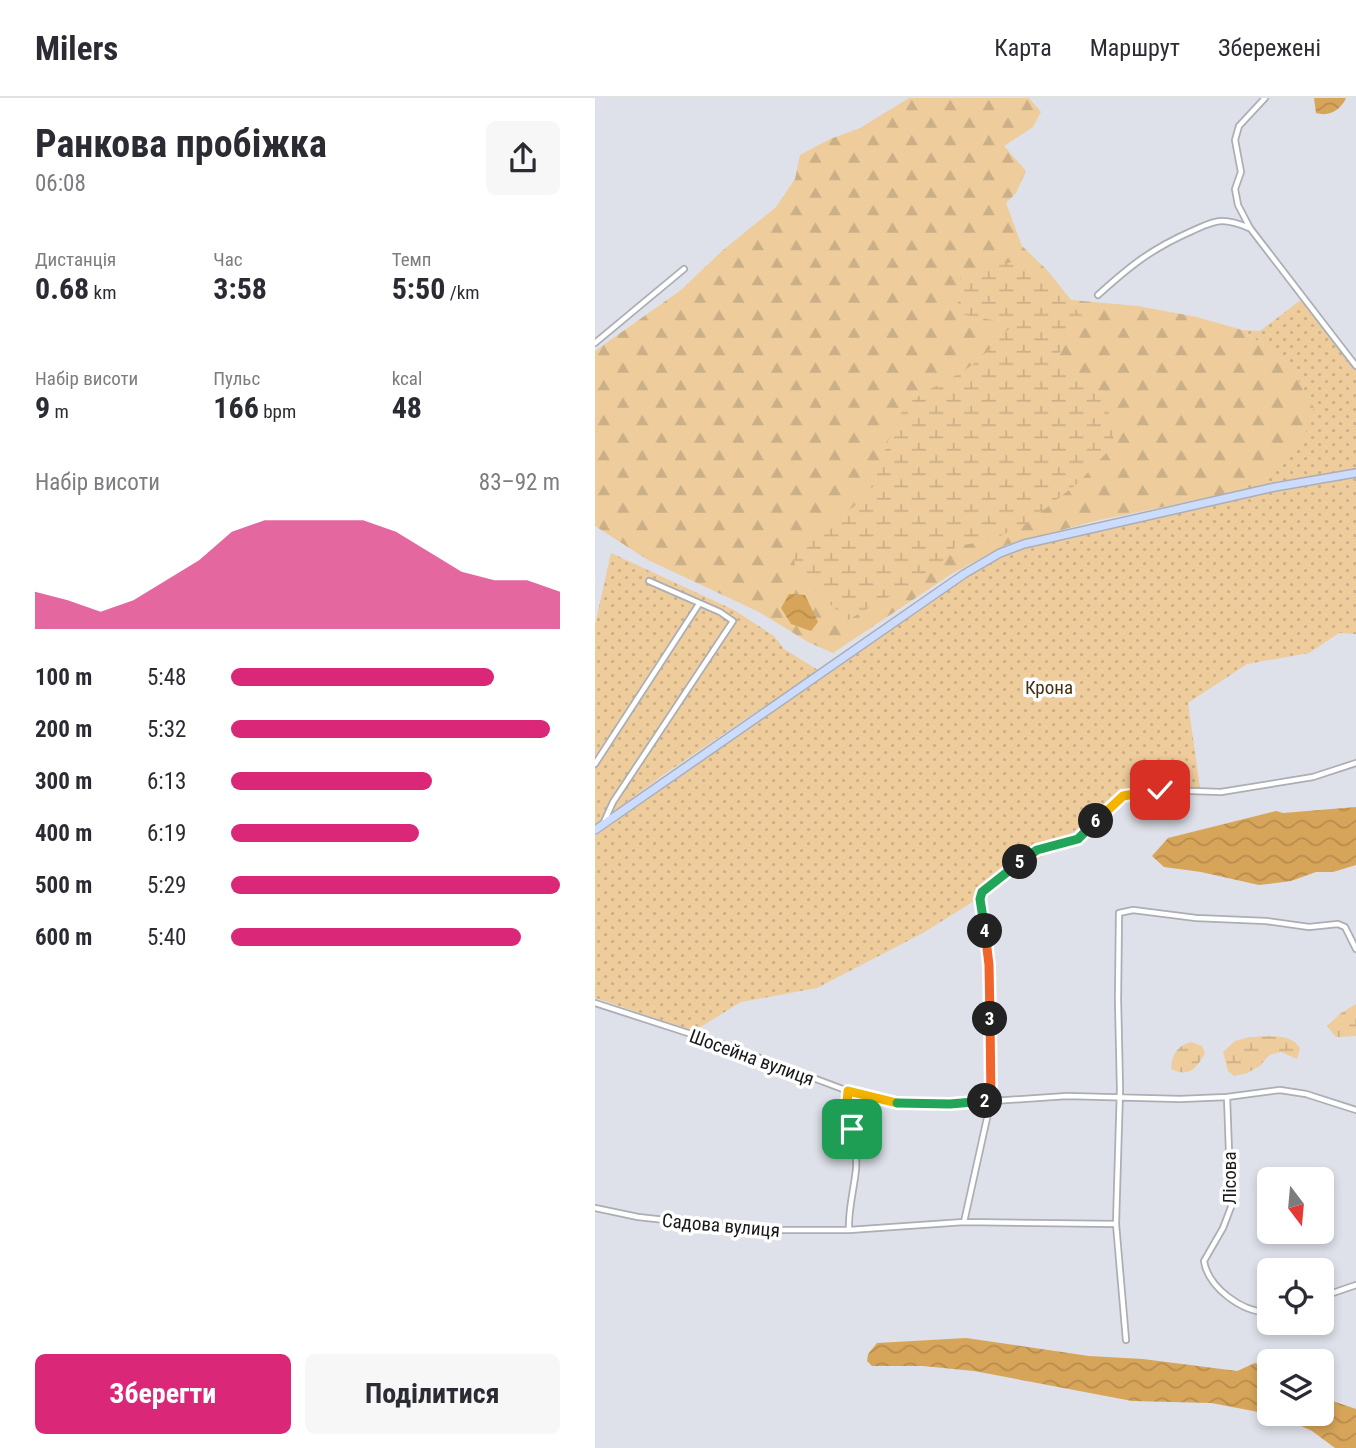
<!DOCTYPE html>
<html lang="uk">
<head>
<meta charset="utf-8">
<style>
  body { margin:0; font-family:"Roboto Condensed",sans-serif; background:#f7f7f7; color:#2b2b33; height:100vh; display:flex; flex-direction:column; font-size:26px; white-space:nowrap }
  * { box-sizing:border-box; margin:0 }
  p { font-size:23px; color:#7c7c81 }
  .icon { flex:none; width:38px; height:38px; fill:none; stroke:currentColor; stroke-width:2; stroke-linecap:round; stroke-linejoin:round }
  .map { position:relative; flex:1; overflow:hidden }
  .details { display:flex; flex-direction:column; background:#fff; width:595px }
  .details>* { flex:none }
  .needle { width:46px; rotate:164deg }
  .controls { position:absolute; left:662px; top:1069px; display:grid; gap:14px }
  .controls a { display:grid; place-items:center; width:77px; height:77px; border-radius:10px; background:#fff; box-shadow:0 4px 10px #0003; font-size:35px }
  .pin { position:absolute; display:grid; place-items:center; width:60px; height:60px; color:#fff; margin:-30px; border-radius:14px; box-shadow:0 4px 10px #0006 }
  .km { position:absolute; width:35px; height:35px; margin:-18px; border-radius:50%; background:#222; color:#fff; font-size:19px; line-height:35px; text-align:center }
  .round { display:grid; place-items:center; flex:none; width:74px; height:74px; border-radius:10px; background:#f7f7f7 }
  .overview { display:flex; align-items:center; justify-content:space-between; height:119px; padding:0 35px }
  h1 { font-size:38px; font-weight:700; line-height:52px }
  .metrics { display:grid; grid-template-columns:repeat(3,1fr); gap:10px; height:119px; padding:7px 35px }
  .metrics div { display:grid; align-content:center }
  .metrics b { font-size:30px; font-weight:700 }
  .metrics small { font-size:19px; font-weight:400 }
  .metrics p { font-size:19px }
  .chart { height:196px; padding:14px 35px }
  .chart p { display:flex; justify-content:space-between }
  .chart svg { width:100%; height:126px; margin-top:7px; fill:#db2777; opacity:.7 }
  .cta { display:flex; gap:14px; margin-top:auto; padding:14px 35px }
  .cta a { flex:1; height:80px; border-radius:10px; background:#db2777; color:#fff; font-size:28px; font-weight:700; line-height:80px; text-align:center }
  .cta a+a { background:#f7f7f7; color:#2b2b33 }
  ul { padding:0 35px; list-style:none; font-size:23px }
  li { display:grid; grid-template-columns:112px 84px 1fr; align-items:center; height:52px }
  li i { height:18px; border-radius:9px; background:#db2777 }
  header { display:flex; align-items:center; gap:42px; box-sizing:border-box; height:98px; padding:0 35px; background:#fff; border-bottom:2px solid #e1e1e2 }
  header strong { font-size:33px }
  nav { display:flex; gap:38px; margin-inline-start:auto; font-size:24px }
  main { display:flex; flex:1; min-height:0 }
  .map>svg:first-child { display:block }
  .green { fill:url(#green-dots) }
  .forest { fill:url(#forest-firs) }
  .wetland { fill:url(#wetland-marsh) }
  .water { fill:url(#water-waves) }
  .lines { fill:none; stroke-linecap:round; stroke-linejoin:round }
  .street-casing { stroke:#abaeb5; stroke-width:8 }
  .secondary-casing { stroke:#abaeb5; stroke-width:10 }
  .street { stroke:#fff; stroke-width:4.5 }
  .secondary { stroke:#ccdcfe; stroke-width:7 }
  .split-1-casing { stroke:#fff; stroke-width:14 }
  .split-2-casing { stroke:#fff; stroke-width:14 }
  .split-3-casing { stroke:#fff; stroke-width:14 }
  .split-4-casing { stroke:#fff; stroke-width:14 }
  .split-5-casing { stroke:#fff; stroke-width:14 }
  .split-6-casing { stroke:#fff; stroke-width:14 }
  .split-7-casing { stroke:#fff; stroke-width:14 }
  .split-1 { stroke:#f5b400; stroke-width:9 }
  .split-2 { stroke:#22a559; stroke-width:9 }
  .split-3 { stroke:#f0652b; stroke-width:9 }
  .split-4 { stroke:#f0652b; stroke-width:9 }
  .split-5 { stroke:#22a559; stroke-width:9 }
  .split-6 { stroke:#22a559; stroke-width:9 }
  .split-7 { stroke:#f5b400; stroke-width:9 }
  .labels { text-anchor:middle; stroke-width:7; stroke-linejoin:round; paint-order:stroke }
  .park-label { font-size:19px; fill:#45300f; stroke:#fff }
  .street-label { font-size:19px; fill:#17191b; stroke:#fff }
</style>
</head>
<body>
<header>
<strong>Milers</strong>
<nav><a>Карта</a><a>Маршрут</a><a>Збережені</a></nav>
</header>
<main>
<section class="details">
<div class="overview"><div><h1>Ранкова пробіжка</h1><p>06:08</p></div><a class="round"><svg class="icon" aria-label="share" viewBox="0 0 24 24"><path d="M12 15V3M7 8l5-5 5 5M5 13v7h14v-7"/></svg></a></div>
<div class="metrics">
<div><p>Дистанція</p><b>0.68<small> km</small></b></div>
<div><p>Час</p><b>3:58</b></div>
<div><p>Темп</p><b>5:50<small> /km</small></b></div>
</div>
<div class="metrics">
<div><p>Набір висоти</p><b>9<small> m</small></b></div>
<div><p>Пульс</p><b>166<small> bpm</small></b></div>
<div><p>kcal</p><b>48</b></div>
</div>
<div class="chart"><p><span>Набір висоти</span>83–92 m</p>
<svg viewBox="0 0 160 44" preserveAspectRatio="none"><path d="M0 44V31L10 34L20 38L30 34L40 27L50 20L60 10L70 6L80 6L90 6L100 6L110 10L120 17L130 24L140 27L150 27L160 31V44z"/></svg>
</div>
<ul>
<li><b>100 m</b>5:48<i style="width:80%"></i></li>
<li><b>200 m</b>5:32<i style="width:97%"></i></li>
<li><b>300 m</b>6:13<i style="width:61%"></i></li>
<li><b>400 m</b>6:19<i style="width:57%"></i></li>
<li><b>500 m</b>5:29<i style="width:100%"></i></li>
<li><b>600 m</b>5:40<i style="width:88%"></i></li>
</ul>
<div class="cta"><a>Зберегти</a><a>Поділитися</a></div>
</section>
<div class="map">
<svg width="761" height="1350" viewBox="0 0 761 1350">
  <defs>
    <pattern id="green-dots" width="8" height="8" patternUnits="userSpaceOnUse" patternTransform="scale(1.75)"><rect width="8" height="8" fill="#eecc9c"/><path d="M2 2h.1M6 6h.1" fill="none" stroke="#cbaf86" stroke-width="1.8" stroke-linecap="round"/></pattern>
    <pattern id="forest-firs" width="22" height="20" patternUnits="userSpaceOnUse" patternTransform="scale(1.75)"><rect width="22" height="20" fill="#eecc9c"/><path d="M5 1l3.5 6h-7zM16 11l3.5 6h-7z" fill="#cbaf86"/></pattern>
    <pattern id="wetland-marsh" width="20" height="14" patternUnits="userSpaceOnUse" patternTransform="scale(1.75)"><rect width="20" height="14" fill="#eecc9c"/><path d="M1 5h8M5 5V1M11 12h8M15 12V8" fill="none" stroke="#cbaf86"/></pattern>
    <pattern id="water-waves" width="16" height="10" patternUnits="userSpaceOnUse" patternTransform="scale(1.75)"><rect width="16" height="10" fill="#d7a559"/><path d="M0 5q4-4 8 0t8 0" fill="none" stroke="#b88d4d"/></pattern>
  </defs>
  <rect width="100%" height="100%" fill="#dee1e9"/>
  <path class="green" d="M711 198 761 264V372L684 387 686 382 629 399 630 396 672 380 694 265 647 232 665 233Z
    M761 380V536L744 535 714 555 652 566 593 605 606 697 562 696 530 703 486 728 433 769 328 835 222 890 146 904 99 933 0 900V738L317 516 381 473 422 451 714 386Z
    M16 455 139 512 179 538 189 551 223 572 71 675 0 727V527Z"/>
  <path class="forest" d="M314 0H434L446 14 438 29 409 48 431 73 421 95 411 105 427 148 452 172 476 202 543 208 602 219 647 232 694 265 719 310 709 340 672 380 630 396 500 423 411 447 358 475 238 555 213 544 164 514 53 462 0 428V253L86 192 127 153 181 109 200 81 205 57 235 41 265 30Z"/>
  <path class="wetland" d="M424 163 445 179 490 220 475 232 462 261 476 278 500 288 512 307 520 346 484 384 431 426 394 443 361 448 339 473 253 522 202 477 197 453C216 431 244 423 265 403 290 379 288 337 309 311 322 294 359 281 377 267 392 255 405 239 419 226L369 217 360 199 366 178 393 168Z
    M761 906V938L741 939 732 928 746 915Z
    M654 939C672 939 695 934 705 950L702 961 686 954 674 957 665 968 652 975 639 978 633 973 628 954 640 943Z
    M596 944 607 948 610 955C602 970 594 980 576 971 577 956 582 948 596 944Z"/>
  <path class="water" d="M719 0H751C746 12 734 19 721 15Z
    M194 496 210 497 223 524 216 533 196 526 186 510Z
    M761 709V767L738 774H721L696 783 664 787 606 774 569 769 557 758 573 740 681 713 688 715Z
    M371 1240 494 1258 548 1261 642 1273 660 1265 674 1271V1316L616 1305 537 1303 379 1273 328 1268H277L272 1263 273 1256 282 1245Z
    M726 1299 761 1311V1350H740L717 1333 685 1318 676 1316H726Z"/>
  <g class="lines">
    <defs>
      <path id="street" d="M670 0 644 28 640 42 646 74 640 91 643 107 655 130 761 268
        M503 197C535 168 556 151 597 133 606 129 617 123 627 123 637 123 645 126 654 130
        M0 245 89 171
        M0 666 104 506
        M9 724 18 704 138 523 125 514 54 483
        M0 905 130 947 253 993 304 1005 355 1006 472 998 585 1001 632 999 685 992 711 996 761 1012
        M253 993C252 1019 263 1045 261 1071 259 1092 253 1111 254 1132
        M632 999 636 1109 628 1130 609 1163C613 1189 647 1215 674 1214
        M0 1110 43 1119 162 1132H254L369 1124 521 1126
        M369 1124 396 1002 394 867 385 801 387 794 394 786 442 752 483 741 528 698 565 692 626 694 718 679 761 665
        M726 1199 761 1187
        M531 1242 521 1126 525 991 523 901 524 815 538 812 601 820 671 823 714 829 743 826 750 829 761 851"/>
      <path id="secondary" d="M0 732 369 476 405 455 429 446 680 389 761 375"/>
    </defs>
    <use href="#street" class="street-casing"/>
    <use href="#secondary" class="secondary-casing"/>
    <use href="#street" class="street"/>
    <use href="#secondary" class="secondary"/>
  </g>
  <g class="lines">
    <defs>
      <path id="split-1" d="M257 1031 252 1007 253 993 302 1005"/>
      <path id="split-2" d="M302 1005 355 1006 390 1003"/>
      <path id="split-3" d="M390 1003 396 1002 395 921"/>
      <path id="split-4" d="M390 833 394 867 395 921"/>
      <path id="split-5" d="M390 833 385 801 387 794 425 764"/>
      <path id="split-6" d="M425 764 442 752 483 741 501 723"/>
      <path id="split-7" d="M501 723 528 698 565 692"/>
    </defs>
    <use href="#split-1" class="split-1-casing"/>
    <use href="#split-2" class="split-2-casing"/>
    <use href="#split-3" class="split-3-casing"/>
    <use href="#split-4" class="split-4-casing"/>
    <use href="#split-5" class="split-5-casing"/>
    <use href="#split-6" class="split-6-casing"/>
    <use href="#split-7" class="split-7-casing"/>
    <use href="#split-1" class="split-1"/>
    <use href="#split-2" class="split-2"/>
    <use href="#split-3" class="split-3"/>
    <use href="#split-4" class="split-4"/>
    <use href="#split-5" class="split-5"/>
    <use href="#split-6" class="split-6"/>
    <use href="#split-7" class="split-7"/>
  </g>
  <g class="labels">
    <g class="park-label">
      <text x="454" y="596">Крона</text>
    </g>
    <g class="street-label">
      <text transform="translate(157 959) rotate(20)" y="7">Шосейна вулиця</text>
      <text transform="translate(634 1080) rotate(-90)" y="7">Лісова</text>
      <text transform="translate(126 1127) rotate(5)" y="7">Садова вулиця</text>
    </g>
  </g>
</svg>
<div class="controls">
<a><svg class="needle" viewBox="-14 -14 28 28"><path d="M0-13l5 13h-10z" fill="#e53935"/><path d="M0 13l5-13h-10z" fill="#7c7c81"/></svg></a>
<a><svg class="icon" aria-label="locate" viewBox="0 0 24 24"><circle cx="12" cy="12" r="6"/><path d="M12 2v4M12 18v4M2 12h4M18 12h4"/></svg></a>
<a><svg class="icon" aria-label="layers" viewBox="0 0 24 24"><path d="M12 4l9 5-9 5-9-5zM3 14l9 5 9-5"/></svg></a>
</div>
<div class="pin" style="left:257px;top:1031px;background:#1e9e55"><svg class="icon" aria-label="arrive" viewBox="0 0 24 24"><path d="M6 21V4h12l-3 4 3 4H6"/></svg></div>
<div class="pin" style="left:565px;top:692px;background:#d93025"><svg class="icon" aria-label="check" viewBox="0 0 24 24"><path d="M5 12l5 5 9-10"/></svg></div>
<b class="km" style="left:390px;top:1003px">2</b>
<b class="km" style="left:395px;top:921px">3</b>
<b class="km" style="left:390px;top:833px">4</b>
<b class="km" style="left:425px;top:764px">5</b>
<b class="km" style="left:501px;top:723px">6</b>
</div>
</main>
</body>
</html>
